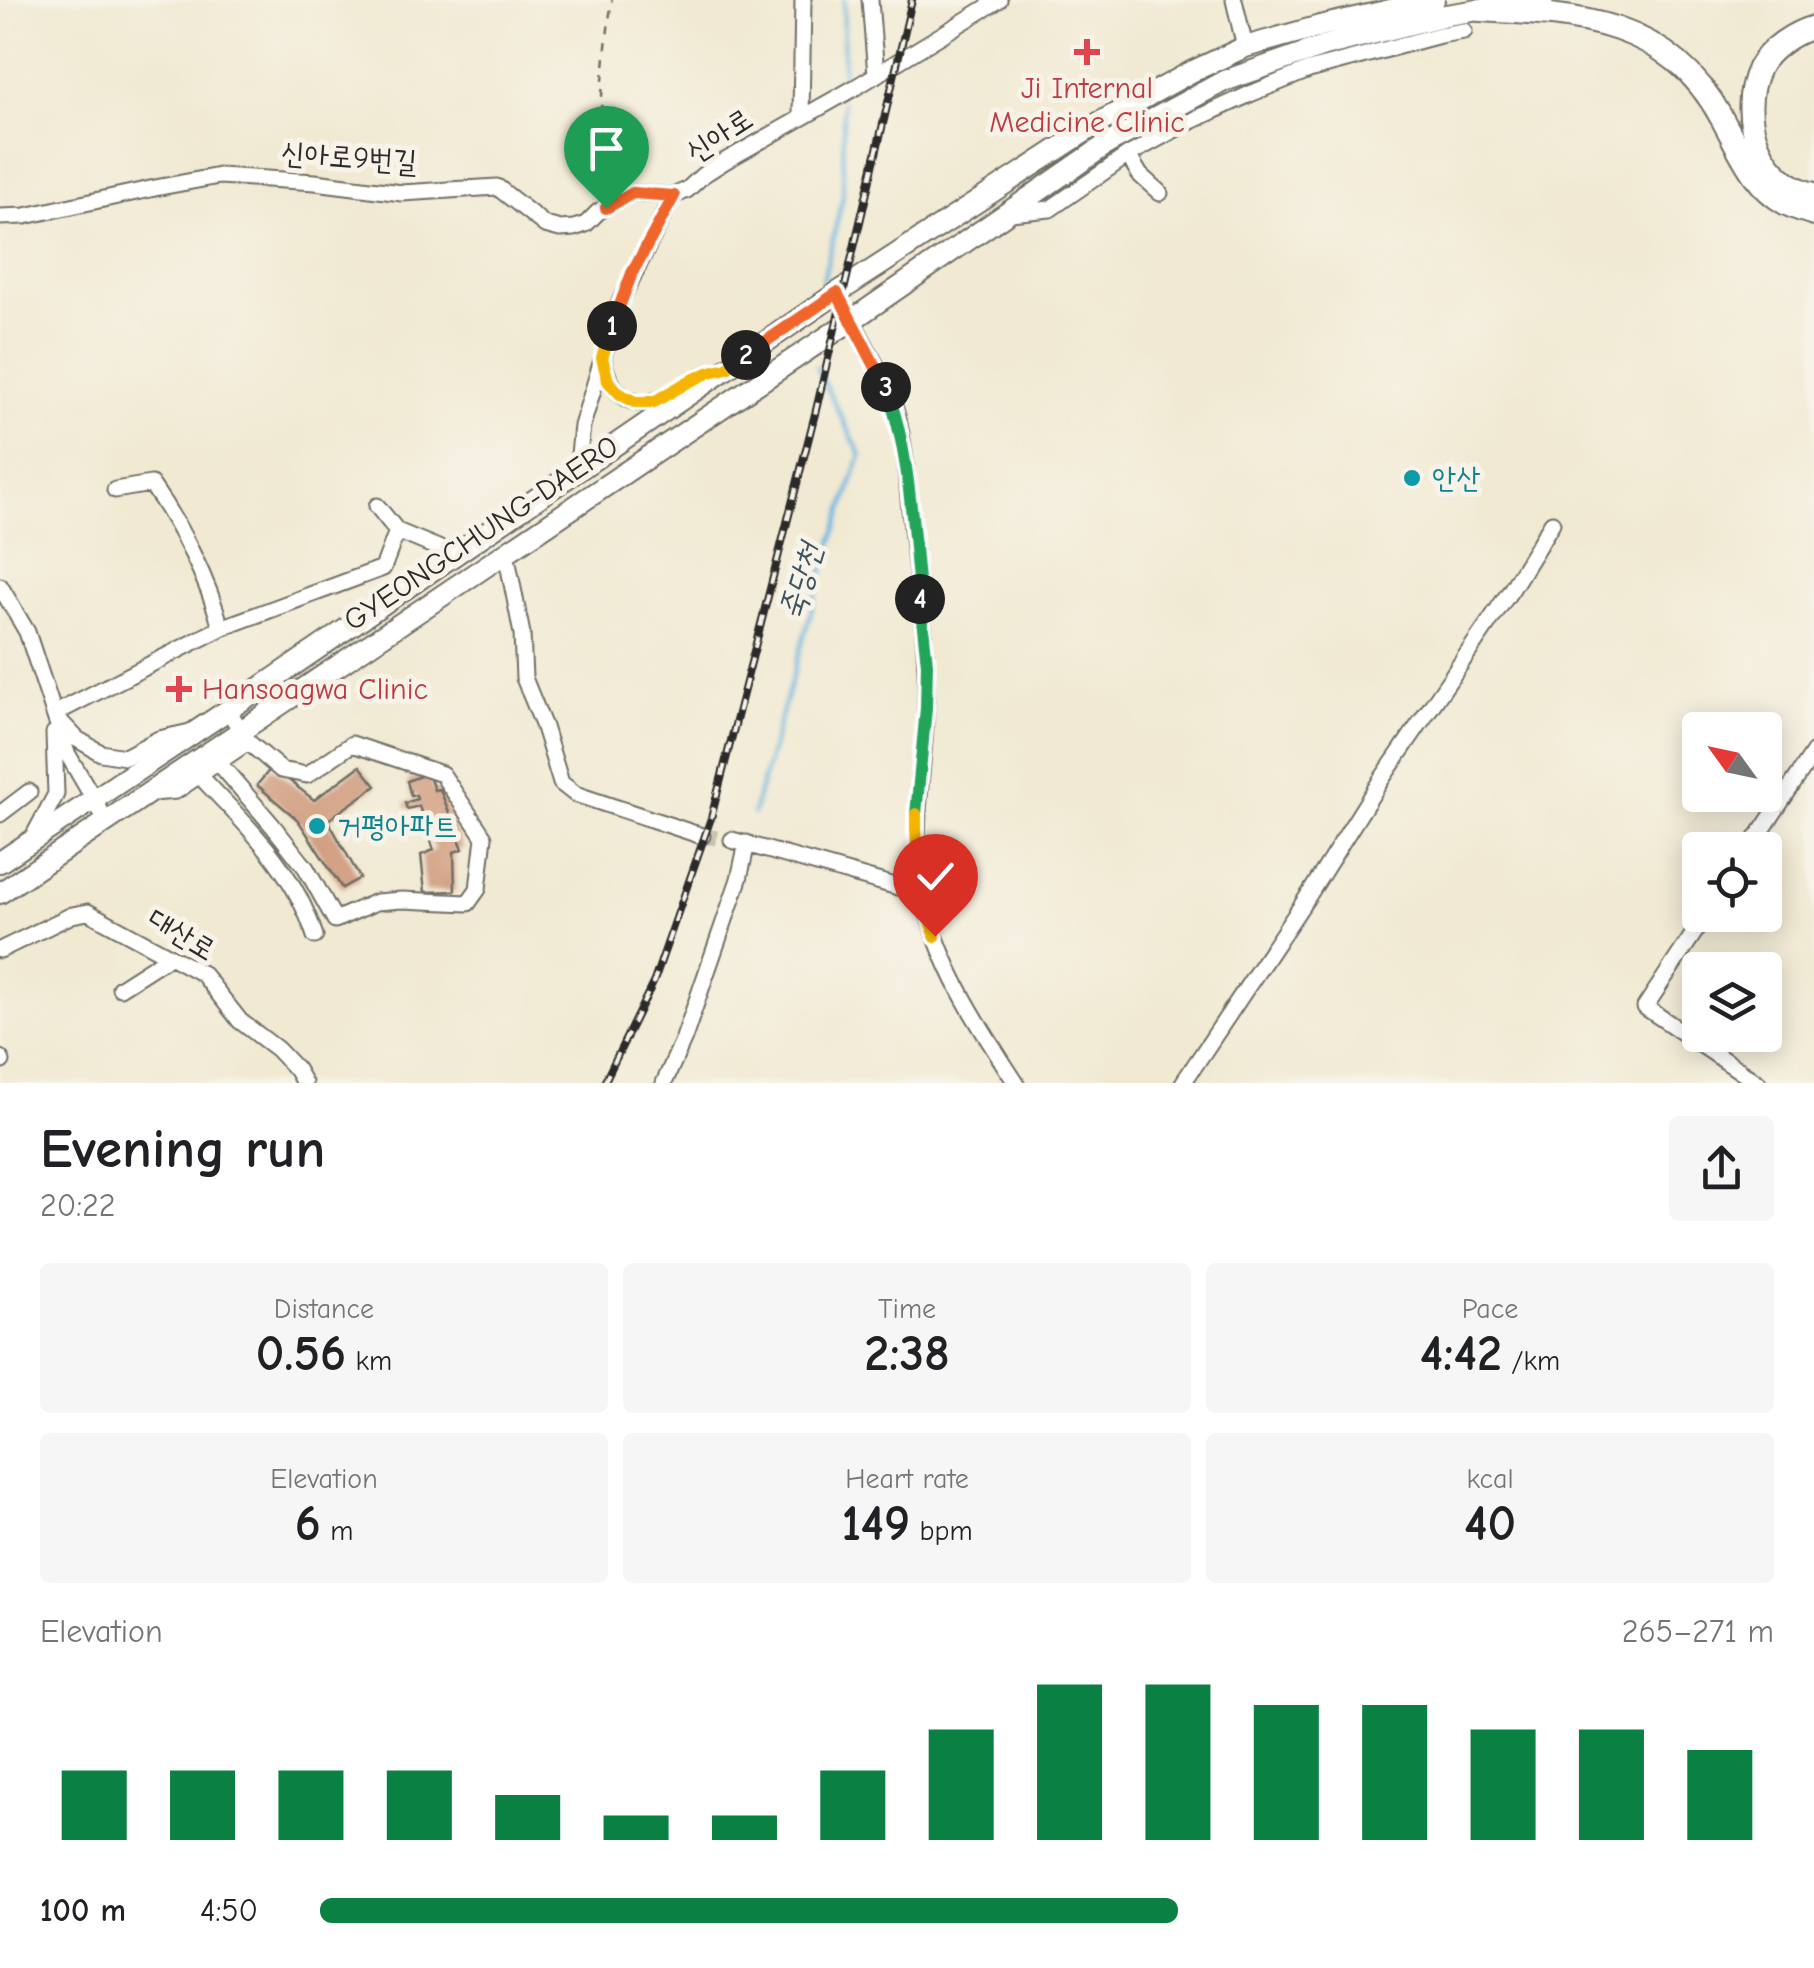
<!DOCTYPE html>
<html lang="en">
<head>
<meta charset="utf-8">
<style>
  body { margin:0; font-family:"Comic Neue","Poor Story",sans-serif; background:#f6f6f6; color:#202124; height:100vh; display:flex; flex-direction:column; font-size:38px; white-space:nowrap }
  * { box-sizing:border-box; margin:0 }
  p { font-size:32px; color:#757577 }
  .icon { flex:none; width:55px; height:55px; fill:none; stroke:currentColor; stroke-width:2; stroke-linecap:round; stroke-linejoin:round }
  .map { position:relative; height:1083px; overflow:hidden }
  .panel { display:flex; flex-direction:column; background:#fff; flex:1 }
  .panel>* { flex:none }
  .needle { width:65px; rotate:303deg }
  .fabs { position:absolute; left:1682px; top:712px; display:grid; gap:20px }
  .fabs a { display:grid; place-items:center; width:100px; height:100px; border-radius:10px; background:#fff; box-shadow:0 5px 25px #0003; font-size:50px }
  .pin { position:absolute; display:grid; place-items:center; width:85px; height:85px; color:#fff; margin:-102px -42px; border-radius:50% 50% 50% 0; rotate:-45deg; box-shadow:0 0 10px #0007 }
  .pin .icon { rotate:45deg }
  .km { position:absolute; width:50px; height:50px; margin:-25px; border-radius:50%; background:#222; color:#fff; font-size:28px; line-height:50px; text-align:center }
  .round { display:grid; place-items:center; flex:none; width:105px; height:105px; border-radius:10px; background:#f6f6f6 }
  .head { display:flex; align-items:center; justify-content:space-between; height:170px; padding:0 40px }
  h1 { font-size:55px; font-weight:700; line-height:75px }
  .figures { display:grid; grid-template-columns:repeat(3,1fr); gap:15px; height:170px; padding:10px 40px }
  .figures div { display:grid; align-content:center; border-radius:10px; background:#f6f6f6; text-align:center }
  .figures b { font-size:50px; font-weight:700 }
  .figures small { font-size:28px; font-weight:400 }
  .figures p { font-size:28px }
  .chart { height:280px; padding:20px 40px }
  .chart p { display:flex; justify-content:space-between }
  .chart svg { width:100%; height:180px; margin-top:10px; stroke:#0b8043; stroke-width:6 }
  ul { padding:0 40px; list-style:none; font-size:32px }
  li { display:grid; grid-template-columns:160px 120px 1fr; align-items:center; height:75px }
  li i { height:25px; border-radius:12px; background:#0b8043 }
  .map>svg:first-child { display:block }
  .lines { fill:none; stroke-linecap:round; stroke-linejoin:round }
  .stream { stroke:#66b5e0; stroke-width:4 }
  .building { fill:#cf997a }
  .minor-tunnel { stroke:#c9c3b1; stroke-width:15; stroke-dasharray:15 8; stroke-linecap:butt }
  .minor-casing { stroke:#706e65; stroke-width:19 }
  .major-casing { stroke:#706e65; stroke-width:24 }
  .highway-casing { stroke:#706e65; stroke-width:26 }
  .path { stroke:#706e65; stroke-width:2.5; stroke-dasharray:8 8; stroke-linecap:butt }
  .minor { stroke:#fff; stroke-width:15 }
  .major { stroke:#fff; stroke-width:20 }
  .highway { stroke:#fff; stroke-width:22 }
  .rail-casing { stroke:#2b2b2b; stroke-width:8 }
  .rail { stroke:#f7f3e8; stroke-width:4; stroke-dasharray:11; stroke-linecap:butt }
  .split-1-casing { stroke:#fff; stroke-width:20 }
  .split-2-casing { stroke:#fff; stroke-width:20 }
  .split-3-casing { stroke:#fff; stroke-width:20 }
  .split-4-casing { stroke:#fff; stroke-width:20 }
  .split-5-casing { stroke:#fff; stroke-width:20 }
  .split-6-casing { stroke:#fff; stroke-width:20 }
  .split-1 { stroke:#f0652b; stroke-width:12 }
  .split-2 { stroke:#f5b400; stroke-width:12 }
  .split-3 { stroke:#f0652b; stroke-width:12 }
  .split-4 { stroke:#22a559; stroke-width:12 }
  .split-5 { stroke:#22a559; stroke-width:12 }
  .split-6 { stroke:#f5b400; stroke-width:12 }
  .health-dot { fill:#e0444e; stroke:#f7f3e8; stroke-width:4 }
  .culture-dot { fill:#0f9aa8; stroke:#f7f3e8; stroke-width:4 }
  .labels { text-anchor:middle; stroke-width:10; stroke-linejoin:round; paint-order:stroke }
  .health-label { font-size:30px; fill:#be3a42; stroke:#f7f3e8 }
  .street-label { font-size:30px; fill:#2b2b2b; stroke:#f7f3e8 }
  .culture-label { font-size:30px; fill:#0d838f; stroke:#f7f3e8; text-anchor:start }
  .water-label { font-size:32px; font-style:italic; fill:#3d5461; stroke:#f7f3e8 }
</style>
</head>
<body>
<div class="map">
<svg width="1814" height="1083" viewBox="0 0 1814 1083">
  <rect width="100%" height="100%" fill="#f7f3e8"/>
  <filter id="ink" filterUnits="userSpaceOnUse"><feTurbulence type="fractalNoise" baseFrequency=".01" numOctaves="2"/><feDisplacementMap in="SourceGraphic" scale="20" xChannelSelector="R" yChannelSelector="G"/><feConvolveMatrix kernelMatrix="1 2 1 2 8 2 1 2 1" color-interpolation-filters="sRGB"/></filter>
  <filter id="wash" filterUnits="userSpaceOnUse"><feTurbulence type="fractalNoise" baseFrequency=".0048" numOctaves="4" result="noise"/><feDisplacementMap in="SourceGraphic" scale="40" xChannelSelector="R" yChannelSelector="G"/><feGaussianBlur stdDeviation="2.25" result="paint"/><feColorMatrix in="noise" values="0 0 0 0 0 0 0 0 0 0 0 0 0 0 0 0 0 1.4 0 .05"/><feComposite in="paint" operator="in"/></filter>
  <g filter="url(#wash)">
    <rect width="100%" height="100%" fill="#f1e9d2"/>
    <g class="lines">
      <path class="stream" d="M843 87 844 0
        M823 280 843 196V102
        M753 814 824 567 861 455 816 367"/>
    </g>
    <g id="blocks">
      <path class="building" d="M360 766 376 786 328 820 360 878 342 888 298 820 257 785 272 767 314 800Z
        M428 773 434 790 440 789 463 849 454 852 455 891 425 892 421 855 434 850 419 806 407 809 405 803 417 799 416 795 411 796 407 781Z"/>
    </g>
  </g>
  <g filter="url(#ink)">
    <use href="#blocks" fill-opacity="0" stroke="#706e65" stroke-width="2.5"/>
    <g class="lines">
      <path class="minor-tunnel" d="M702 836 732 840"/>
      <defs>
        <path id="minor" d="M870 0 876 75
          M1234 0 1245 47
          M801 116 803 0
          M1128 155 1140 175 1160 193
          M1010 213 1050 209 1128 155 1187 123 1250 94 1309 70 1440 35 1464 31
          M0 217 25 216 155 188 219 176 315 182 402 193 497 187 545 225 560 229 574 228 586 224 598 212 633 193 673 196
          M852 320C867 351 888 382 897 416 907 455 908 497 913 537 919 593 928 648 926 704 925 768 909 829 923 893 938 964 977 1023 1016 1083
          M603 360C608 384 622 407 651 402 665 399 693 379 708 373
          M577 473 582 426 619 304 673 196 687 190 703 175 725 161 856 87 999 0
          M115 490 151 484C180 525 208 579 221 628
          M397 531 455 555
          M506 553 522 634 524 678 544 727 561 783 575 794 702 836
          M0 586 27 632 67 753 107 822
          M54 714 221 628 383 568 397 531 377 506
          M60 721 77 739 101 753 125 757 159 739 190 732
          M218 762 273 826 306 868 335 920 376 902 402 900 468 903 478 889 484 837 442 774 352 744 307 775 281 770 248 742 228 710
          M199 775C247 826 293 867 315 936
          M153 793 176 791 248 742
          M0 814 29 792
          M32 839 56 794 54 733
          M732 840 923 894
          M1749 850 1814 752
          M1706 915 1645 1007 1758 1083
          M0 950 72 915 88 912 203 974 240 1021 277 1049 296 1069 304 1083
          M120 988 170 956
          M0 1058 2 1061
          M664 1083 684 1038 739 879 747 843
          M1183 1083 1310 893 1381 780 1511 590 1552 523"/>
        <path id="major" d="M0 862 228 710 837 293 1095 125 1191 72 1245 47 1320 26 1434 0
          M0 893 852 320 1107 144 1224 81 1324 46 1446 15 1543 0"/>
        <path id="highway" d="M1480 10C1579 15 1668 20 1721 117 1739 148 1752 185 1785 203 1794 208 1805 211 1814 214
          M1814 27C1793 33 1769 49 1759 68 1736 116 1761 183 1814 194"/>
      </defs>
      <use href="#minor" class="minor-casing"/>
      <use href="#major" class="major-casing"/>
      <use href="#highway" class="highway-casing"/>
      <path class="path" d="M601 192C590 162 599 143 601 113 603 75 606 38 612 0"/>
      <use href="#minor" class="minor"/>
      <use href="#major" class="major"/>
      <use href="#highway" class="highway"/>
      <defs>
        <path id="rail" d="M604 1083 654 981 711 818 816 410 912 0"/>
      </defs>
      <use href="#rail" class="rail-casing"/>
      <use href="#rail" class="rail"/>
    </g>
  </g>
  <g class="lines" filter="url(#ink)">
    <defs>
      <path id="split-1" d="M606 208 633 193 674 196 632 273 612 326"/>
      <path id="split-2" d="M612 326 602 358 608 381 620 394 635 402H654L688 382 710 372 727 368 746 355"/>
      <path id="split-3" d="M746 355 837 293 886 387"/>
      <path id="split-4" d="M886 387C911 454 912 529 920 599"/>
      <path id="split-5" d="M916 814 926 708 927 664 920 599"/>
      <path id="split-6" d="M916 814C915 857 923 895 935 936"/>
    </defs>
    <use href="#split-1" class="split-1-casing"/>
    <use href="#split-2" class="split-2-casing"/>
    <use href="#split-3" class="split-3-casing"/>
    <use href="#split-4" class="split-4-casing"/>
    <use href="#split-5" class="split-5-casing"/>
    <use href="#split-6" class="split-6-casing"/>
    <use href="#split-1" class="split-1"/>
    <use href="#split-2" class="split-2"/>
    <use href="#split-3" class="split-3"/>
    <use href="#split-4" class="split-4"/>
    <use href="#split-5" class="split-5"/>
    <use href="#split-6" class="split-6"/>
  </g>
  <g class="health-dot">
    <path d="M1082 37h10v10h10v10h-10v10h-10v-10h-10v-10h10z"/>
    <path d="M174 674h10v10h10v10h-10v10h-10v-10h-10v-10h10z"/>
  </g>
  <g class="culture-dot">
    <circle cx="1412" cy="478" r="10"/>
    <circle cx="317" cy="826" r="10"/>
  </g>
  <g class="labels">
    <g class="health-label">
      <text x="1087" y="98">Ji Internal<tspan x="1087" dy="34">Medicine Clinic</tspan></text>
      <text x="202" y="699" text-anchor="start">Hansoagwa Clinic</text>
    </g>
    <g class="street-label">
      <text transform="translate(719 135) rotate(-33)" y="10">신아로</text>
      <text transform="translate(349 157) rotate(4)" y="10">신아로9번길</text>
      <text transform="translate(481 533) rotate(-34)" y="10">GYEONGCHUNG-DAERO</text>
      <text transform="translate(182 934) rotate(31)" y="10">대산로</text>
    </g>
    <g class="culture-label">
      <text x="1432" y="488">안산</text>
      <text x="337" y="836">거평아파트</text>
    </g>
    <g class="water-label">
      <text transform="translate(800 581) rotate(-73)" y="11">죽당천</text>
    </g>
  </g>
</svg>
<div class="fabs">
<a><svg class="needle" viewBox="-14 -14 28 28"><path d="M0-13l5 13h-10z" fill="#e53935"/><path d="M0 13l5-13h-10z" fill="#757577"/></svg></a>
<a><svg class="icon" aria-label="locate" viewBox="0 0 24 24"><circle cx="12" cy="12" r="6"/><path d="M12 2v4M12 18v4M2 12h4M18 12h4"/></svg></a>
<a><svg class="icon" aria-label="layers" viewBox="0 0 24 24"><path d="M12 4l9 5-9 5-9-5zM3 14l9 5 9-5"/></svg></a>
</div>
<div class="pin" style="left:606px;top:208px;background:#1e9e55"><svg class="icon" aria-label="arrive" viewBox="0 0 24 24"><path d="M6 21V4h12l-3 4 3 4H6"/></svg></div>
<div class="pin" style="left:935px;top:936px;background:#d93025"><svg class="icon" aria-label="check" viewBox="0 0 24 24"><path d="M5 12l5 5 9-10"/></svg></div>
<b class="km" style="left:612px;top:326px">1</b>
<b class="km" style="left:746px;top:355px">2</b>
<b class="km" style="left:886px;top:387px">3</b>
<b class="km" style="left:920px;top:599px">4</b>
</div>
<section class="panel">
<div class="head"><div><h1>Evening run</h1><p>20:22</p></div><a class="round"><svg class="icon" aria-label="share" viewBox="0 0 24 24"><path d="M12 15V3M7 8l5-5 5 5M5 13v7h14v-7"/></svg></a></div>
<div class="figures">
<div><p>Distance</p><b>0.56<small> km</small></b></div>
<div><p>Time</p><b>2:38</b></div>
<div><p>Pace</p><b>4:42<small> /km</small></b></div>
</div>
<div class="figures">
<div><p>Elevation</p><b>6<small> m</small></b></div>
<div><p>Heart rate</p><b>149<small> bpm</small></b></div>
<div><p>kcal</p><b>40</b></div>
</div>
<div class="chart"><p><span>Elevation</span>265–271 m</p>
<svg viewBox="0 0 160 44" preserveAspectRatio="none"><path d="M5 44V27M15 44V27M25 44V27M35 44V27M45 44V33M55 44V38M65 44V38M75 44V27M85 44V17M95 44V6M105 44V6M115 44V11M125 44V11M135 44V17M145 44V17M155 44V22"/></svg>
</div>
<ul>
<li><b>100 m</b>4:50<i style="width:59%"></i></li>
</ul>
</section>
</body>
</html>
